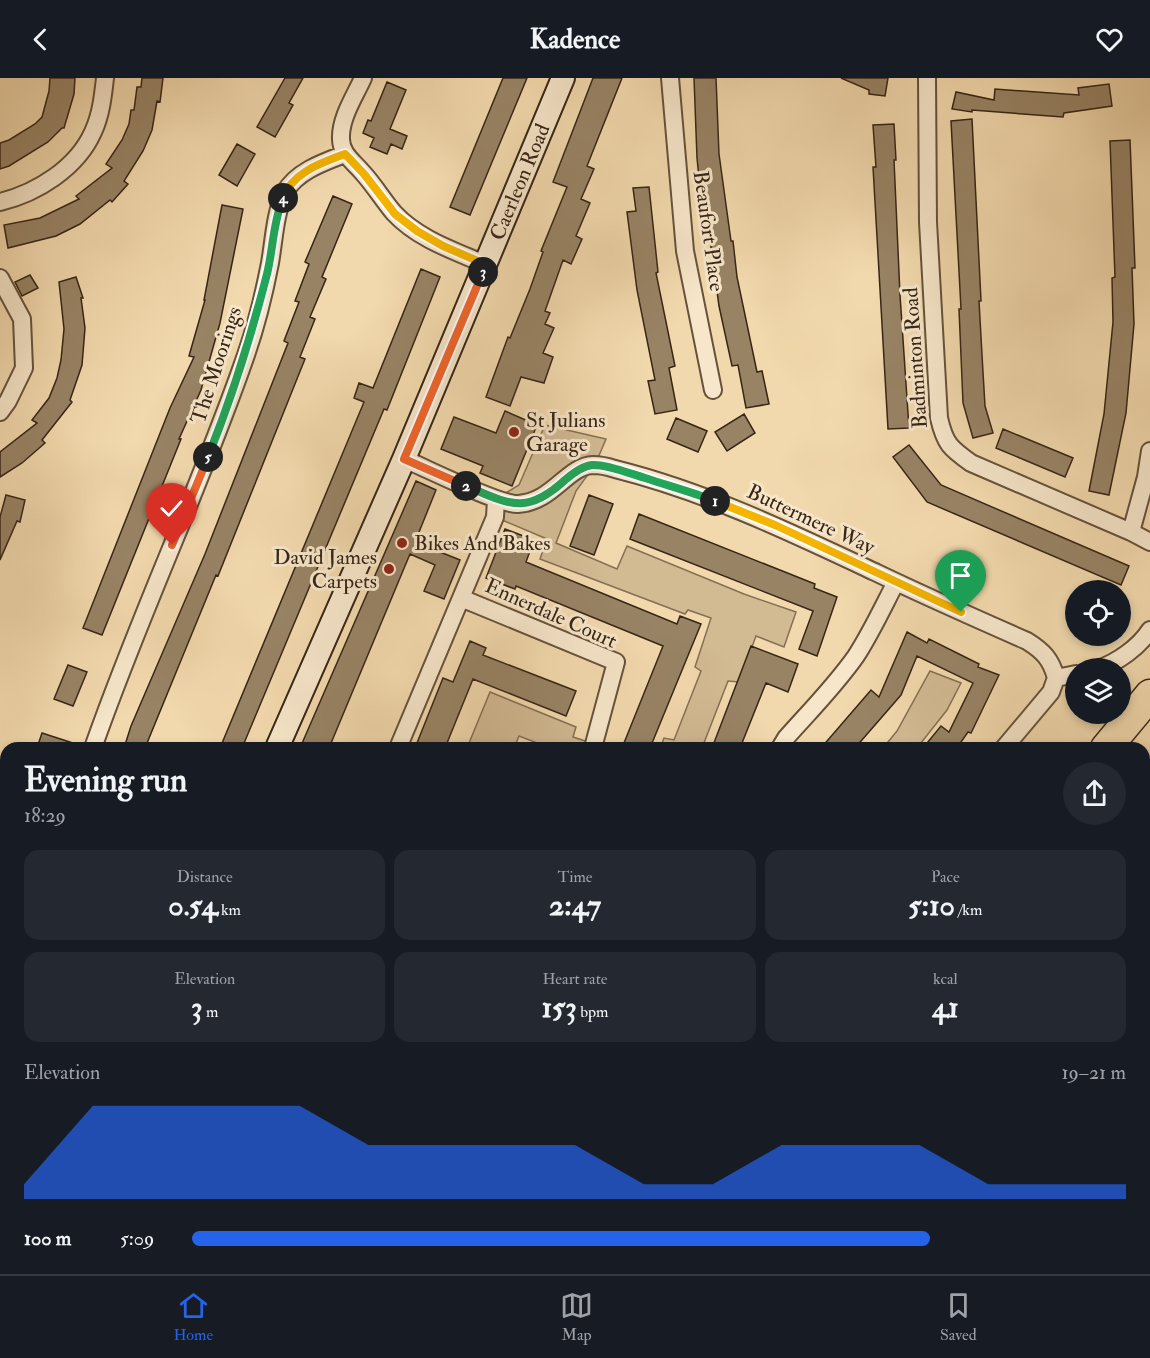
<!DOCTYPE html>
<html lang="en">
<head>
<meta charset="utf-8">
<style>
  body { margin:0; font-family:"IM FELL Double Pica",serif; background:#242831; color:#f1f3f6; height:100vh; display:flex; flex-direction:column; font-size:22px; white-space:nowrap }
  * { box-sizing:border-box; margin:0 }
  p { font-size:20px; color:#9ea1a6 }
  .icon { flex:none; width:33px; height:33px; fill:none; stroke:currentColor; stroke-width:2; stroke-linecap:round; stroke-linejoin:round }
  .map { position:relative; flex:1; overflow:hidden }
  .sheet { position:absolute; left:0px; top:664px; width:1150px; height:532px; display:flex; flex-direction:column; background:#171b24; border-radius:18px 18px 0 0; box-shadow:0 3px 9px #0003 }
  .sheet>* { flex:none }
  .buttons { position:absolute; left:1065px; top:502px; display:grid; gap:12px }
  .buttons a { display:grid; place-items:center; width:66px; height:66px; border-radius:50%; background:#171b24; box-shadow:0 3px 9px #0003; font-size:30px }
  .pin { position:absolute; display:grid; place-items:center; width:51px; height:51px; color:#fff; margin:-62px -26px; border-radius:50% 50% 50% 0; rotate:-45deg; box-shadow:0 0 6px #0007 }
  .pin .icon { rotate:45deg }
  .km { position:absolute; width:30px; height:30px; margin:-15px; border-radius:50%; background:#222; color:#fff; font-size:16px; line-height:30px; text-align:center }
  .round { display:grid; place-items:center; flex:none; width:63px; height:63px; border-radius:32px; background:#242831 }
  .headline { display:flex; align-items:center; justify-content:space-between; height:102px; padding:0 24px }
  h1 { font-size:33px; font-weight:800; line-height:45px }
  .figures { display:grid; grid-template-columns:repeat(3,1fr); gap:9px; height:102px; padding:6px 24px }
  .figures div { display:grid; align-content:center; border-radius:15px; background:#242831; text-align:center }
  .figures b { font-size:30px; font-weight:800 }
  .figures small { font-size:16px; font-weight:400 }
  .figures p { font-size:16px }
  .chart { height:168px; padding:12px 24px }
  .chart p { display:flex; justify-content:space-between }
  .chart svg { width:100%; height:108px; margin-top:6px; fill:#2563eb; opacity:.7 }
  ul { padding:0 24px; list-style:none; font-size:20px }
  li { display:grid; grid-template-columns:96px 72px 1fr; align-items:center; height:45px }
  li i { height:15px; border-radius:8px; background:#2563eb }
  header { display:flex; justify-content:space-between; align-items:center; height:78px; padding:0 24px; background:#171b24; font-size:27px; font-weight:800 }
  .tab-bar { display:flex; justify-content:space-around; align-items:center; height:84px; border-top:2px solid #363941; background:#171b24; font-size:16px; color:#9ea1a6 }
  .tab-bar a { display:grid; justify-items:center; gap:3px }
  .tab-bar .on { color:#2563eb }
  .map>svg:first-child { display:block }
  .green { fill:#d2ba93; stroke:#847054; stroke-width:1.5 }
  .building { fill:#988365; stroke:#372516; stroke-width:1.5 }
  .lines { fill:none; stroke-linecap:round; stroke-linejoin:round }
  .lane-casing { stroke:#66523c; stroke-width:11 }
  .street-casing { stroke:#66523c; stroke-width:20 }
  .secondary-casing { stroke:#372516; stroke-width:26 }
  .highway-casing { stroke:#372516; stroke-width:33 }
  .lane { stroke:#f7e6ca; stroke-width:8 }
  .street { stroke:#f7e6ca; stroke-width:16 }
  .secondary { stroke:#f7e6ca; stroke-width:22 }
  .highway { stroke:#f2d9ad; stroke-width:30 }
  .split-1-casing { stroke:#fff; stroke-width:12 }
  .split-2-casing { stroke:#fff; stroke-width:12 }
  .split-3-casing { stroke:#fff; stroke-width:12 }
  .split-4-casing { stroke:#fff; stroke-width:12 }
  .split-5-casing { stroke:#fff; stroke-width:12 }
  .split-6-casing { stroke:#fff; stroke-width:12 }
  .split-1 { stroke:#f5b400; stroke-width:8 }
  .split-2 { stroke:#22a559; stroke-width:8 }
  .split-3 { stroke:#f0652b; stroke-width:8 }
  .split-4 { stroke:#f5b400; stroke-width:8 }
  .split-5 { stroke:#22a559; stroke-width:8 }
  .split-6 { stroke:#f0652b; stroke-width:8 }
  .poi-dot { fill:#8f2418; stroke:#f7e6ca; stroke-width:2 }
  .labels { text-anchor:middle; stroke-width:6; stroke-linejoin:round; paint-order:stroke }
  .street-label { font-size:21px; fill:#372516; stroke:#f7e6ca }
  .poi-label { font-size:21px; fill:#372516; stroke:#f7e6ca; text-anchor:start }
</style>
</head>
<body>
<header><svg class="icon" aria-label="back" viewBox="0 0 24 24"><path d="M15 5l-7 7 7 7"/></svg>Kadence<svg class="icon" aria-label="heart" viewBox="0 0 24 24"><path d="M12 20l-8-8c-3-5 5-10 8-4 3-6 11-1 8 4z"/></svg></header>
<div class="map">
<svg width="1150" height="1196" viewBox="0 0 1150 1196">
  <rect width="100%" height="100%" fill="#f2d9ad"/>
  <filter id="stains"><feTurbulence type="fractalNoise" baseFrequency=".00333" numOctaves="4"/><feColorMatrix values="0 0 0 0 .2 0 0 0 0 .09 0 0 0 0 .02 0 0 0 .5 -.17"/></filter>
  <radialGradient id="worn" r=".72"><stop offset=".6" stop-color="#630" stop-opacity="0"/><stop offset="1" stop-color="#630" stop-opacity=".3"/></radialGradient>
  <path class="green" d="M545 347 606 361 595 387 576 413 556 465 617 491 627 468 744 516 796 534 784 569 756 558 739 604 728 603 702 670H660L664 660 674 662 701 593 695 589 711 540 688 532 685 536 540 481 547 461 495 439 496 421 519 407Z
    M930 593 961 605 947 632 917 670H883L897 653Z
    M490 614 576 649 573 659 607 670H550L519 658 514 670H467Z
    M569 1191H625L622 1196H570Z
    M1087 1191H1139L1143 1196H1081Z"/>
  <path class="building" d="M50 0H75L74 16 64 50H62L48 64 9 88 0 91V65L9 62 35 46 42 39 49 13Z
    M142 0H163L160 24 157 23 152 52 143 73 124 103 128 106 112 124 110 122 80 146 56 158 8 170 4 147 40 140 79 121 76 118 112 90 106 86 122 62 129 46 131 32H134L137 9H141Z
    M285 0H303L289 25 293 27 275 59 257 49Z
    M503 0H527L470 137 450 129Z
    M593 0H622L587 88 594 91 581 121 590 125 576 158 582 161 571 186 563 182 545 233 550 235 545 246 554 250 543 275 553 279 544 305 521 299 510 328 486 319 508 259 510 260 530 211 543 174 541 173 567 109 553 104Z
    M694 0H716L719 76 731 163H733L737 199 757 294 762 293 769 326 746 330 738 287 732 288 719 228 709 155H708L702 110H700L697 80Z
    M841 0H888L885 18 869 16V12Z
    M387 4 406 12 390 51 407 58 402 71 391 66 387 76 370 69 374 60 363 55 368 42 371 43Z
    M1109 6 1112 28 1064 35 1063 39 972 32V34L952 31 956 14 994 22 995 11 1079 17 1078 10Z
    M972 41 981 223H979L982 277 985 328 993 355 973 360 963 325 959 231H961L951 43Z
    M894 46 896 82H894L900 217 909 350 888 351 873 89H876L873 47Z
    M1130 62 1135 190H1132L1134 246 1126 335 1109 417 1089 413 1104 336 1113 244 1112 200 1115 199 1110 63Z
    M237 66 255 76 237 108 219 97Z
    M649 109 658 194 656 195 675 288 669 290 677 332 655 336 648 303 655 302 637 212 627 134 636 133 633 110Z
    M333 118 352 126 322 199 326 201 310 239 315 241 300 279 305 281 218 498 216 497 145 670H124L131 648 205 476 288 265 284 263 299 224 295 223 309 186 305 184Z
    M222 127 243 131 220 245 201 312 179 361H181L102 557 83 550 170 330 194 279 189 278 205 222H204Z
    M421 191 440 199 387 332 384 331 242 670H220L364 324 354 320 359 305 373 310Z
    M30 197 38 210 22 218 15 204Z
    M76 199 83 220H81L85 250 82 287 70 322 72 324 42 362 45 365 22 385 0 399V374L37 345 32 342 49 320 57 300 61 282 64 251 59 204Z
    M505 333 537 347 512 408 480 395 483 388 441 371 454 339 496 355Z
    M744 336 755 355 727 373 715 354Z
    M676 340 707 353 698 374 667 361Z
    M1003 351 1073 380 1065 399 996 370Z
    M909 367 941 407 1129 488 1121 507 927 424 893 379Z
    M416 403 436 412 415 464 460 482 444 521 424 513 435 487 410 476 329 670H300Z
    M6 417 25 422 20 444 17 443 0 482V439Z
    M589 417 613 426 594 477 570 468Z
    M639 436 815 506 814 510 837 519 817 578 799 571 813 533 630 461Z
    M505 451 534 462 526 484 677 546 680 538 701 546 650 670H622L663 568 516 508 515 511 486 500Z
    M907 554 927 565 929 561 979 586 978 589 999 597 971 655 968 654 961 664 970 670H923L941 648 949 654 973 605 917 578 901 617 855 670H821L871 612 879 619Z
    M470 563 486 570 483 577 576 613 566 638 473 601 445 670H415L443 600 453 604Z
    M751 568 798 586 788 614 766 605 740 670H712Z
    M68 587 87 594 73 628 54 621Z
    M42 655 82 668 81 670H37Z"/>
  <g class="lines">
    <defs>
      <path id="lane" d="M0 1008 6 1007
        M105 1191 107 1196"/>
      <path id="street" d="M363 0C355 18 340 40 341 61 341 76 354 84 363 95 374 107 383 122 394 135 418 161 455 173 487 187
        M670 0 685 173 713 312
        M927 0 928 144 939 340C945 366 950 370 971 385L1131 454 1150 464
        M0 124C37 115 77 90 93 54 101 37 103 18 105 0
        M0 200 22 241 24 290 8 323 0 334
        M404 381C426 390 499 427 518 426 553 424 567 388 593 387 599 387 609 389 615 391 707 414 792 455 877 495 927 519 977 541 1027 563 1043 573 1051 581 1056 600
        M1131 454 1146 399 1150 373
        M461 520 616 584 594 666
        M1098 591C1118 584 1139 569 1150 552
        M1056 600 1076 596
        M93 670C139 538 200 410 246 277 256 248 264 216 270 185 274 162 275 135 285 114 297 93 324 84 345 76
        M398 670 495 439 496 421
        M780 670 786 660C809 634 835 608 856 578 871 555 883 529 896 504
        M1004 670 1051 614 1056 600
        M0 1176 6 1175
        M12 1191 14 1196
        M321 1191 322 1196
        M479 1191 480 1196"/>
      <g id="secondary">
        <path id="s1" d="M277 670 404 381 563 0"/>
        <path d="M208 1191 209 1196"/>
      </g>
      <path id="highway" d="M1106 670 1150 617
        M1144 713 1150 705
        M689 1196 694 1191
        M731 1196 735 1191
        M778 1196 782 1191
        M810 1196 813 1191"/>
    </defs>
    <use href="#lane" class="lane-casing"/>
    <use href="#street" class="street-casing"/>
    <use href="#secondary" class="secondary-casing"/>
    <use href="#highway" class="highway-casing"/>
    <use href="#lane" class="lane"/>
    <use href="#street" class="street"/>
    <use href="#secondary" class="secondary"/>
    <use href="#highway" class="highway"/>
  </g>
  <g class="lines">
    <defs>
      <path id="split-1" d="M715 423 775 447 961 534"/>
      <path id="split-2" d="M466 408C509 426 526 438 565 402 572 396 582 388 592 387 607 386 631 396 645 400 669 408 692 414 715 423"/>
      <path id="split-3" d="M466 408 404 381 483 194"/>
      <path id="split-4" d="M283 120C293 94 321 85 345 76L364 96 395 136 417 153 443 168 487 187 483 194"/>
      <path id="split-5" d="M208 379C232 319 251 259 267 196 273 172 273 144 283 120"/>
      <path id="split-6" d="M172 467 208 379"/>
    </defs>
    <use href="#split-1" class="split-1-casing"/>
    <use href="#split-2" class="split-2-casing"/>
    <use href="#split-3" class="split-3-casing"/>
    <use href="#split-4" class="split-4-casing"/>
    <use href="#split-5" class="split-5-casing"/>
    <use href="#split-6" class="split-6-casing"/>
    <use href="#split-1" class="split-1"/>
    <use href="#split-2" class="split-2"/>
    <use href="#split-3" class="split-3"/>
    <use href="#split-4" class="split-4"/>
    <use href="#split-5" class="split-5"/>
    <use href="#split-6" class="split-6"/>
  </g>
  <g class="poi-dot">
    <circle cx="514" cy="354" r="6"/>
    <circle cx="402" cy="465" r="6"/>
    <circle cx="389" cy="491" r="6"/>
  </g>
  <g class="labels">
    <g class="street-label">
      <text dy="7" stroke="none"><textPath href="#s1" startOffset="616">Caerleon Road</textPath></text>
      <text transform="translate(709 153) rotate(82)" y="7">Beaufort Place</text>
      <text transform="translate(915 280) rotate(-94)" y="7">Badminton Road</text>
      <text transform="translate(216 287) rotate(-72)" y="7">The Moorings</text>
      <text transform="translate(811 441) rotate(25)" y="7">Buttermere Way</text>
      <text transform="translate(551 535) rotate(24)" y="7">Ennerdale Court</text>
    </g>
    <g class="poi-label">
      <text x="526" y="349">St Julians<tspan x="526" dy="24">Garage</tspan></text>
      <text x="414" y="472">Bikes And Bakes</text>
      <text x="377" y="486" text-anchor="end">David James<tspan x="377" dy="24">Carpets</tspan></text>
    </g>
  </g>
  <rect width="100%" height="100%" filter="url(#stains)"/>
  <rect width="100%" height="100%" fill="url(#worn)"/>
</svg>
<div class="buttons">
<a><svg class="icon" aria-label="locate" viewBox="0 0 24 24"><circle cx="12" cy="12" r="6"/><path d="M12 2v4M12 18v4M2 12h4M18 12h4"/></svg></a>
<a><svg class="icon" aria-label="layers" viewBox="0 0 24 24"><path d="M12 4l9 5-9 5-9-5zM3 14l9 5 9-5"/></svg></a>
</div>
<div class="pin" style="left:961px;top:534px;background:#1e9e55"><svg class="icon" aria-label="arrive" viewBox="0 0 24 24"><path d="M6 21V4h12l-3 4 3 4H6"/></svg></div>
<div class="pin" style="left:172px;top:467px;background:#d93025"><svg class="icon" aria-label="check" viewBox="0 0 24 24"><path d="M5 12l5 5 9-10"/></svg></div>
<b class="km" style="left:715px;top:423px">1</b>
<b class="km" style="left:466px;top:408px">2</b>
<b class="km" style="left:483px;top:194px">3</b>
<b class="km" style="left:283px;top:120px">4</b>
<b class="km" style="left:208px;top:379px">5</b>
<section class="sheet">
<div class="headline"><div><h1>Evening run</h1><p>18:29</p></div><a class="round"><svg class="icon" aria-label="share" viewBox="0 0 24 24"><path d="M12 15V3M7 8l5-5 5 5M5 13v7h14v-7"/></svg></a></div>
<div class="figures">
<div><p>Distance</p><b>0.54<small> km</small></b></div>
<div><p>Time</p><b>2:47</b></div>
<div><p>Pace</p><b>5:10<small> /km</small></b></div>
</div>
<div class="figures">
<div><p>Elevation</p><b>3<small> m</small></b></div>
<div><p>Heart rate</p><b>153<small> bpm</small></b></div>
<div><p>kcal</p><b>41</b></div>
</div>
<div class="chart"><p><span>Elevation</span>19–21 m</p>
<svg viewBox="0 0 160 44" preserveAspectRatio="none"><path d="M0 44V38L10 6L20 6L30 6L40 6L50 22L60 22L70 22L80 22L90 38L100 38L110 22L120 22L130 22L140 38L150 38L160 38V44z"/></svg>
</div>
<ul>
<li><b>100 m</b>5:09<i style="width:79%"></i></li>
</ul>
</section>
</div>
<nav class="tab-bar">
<a class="on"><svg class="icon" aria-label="home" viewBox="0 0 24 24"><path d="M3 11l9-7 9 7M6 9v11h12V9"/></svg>Home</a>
<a><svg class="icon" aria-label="map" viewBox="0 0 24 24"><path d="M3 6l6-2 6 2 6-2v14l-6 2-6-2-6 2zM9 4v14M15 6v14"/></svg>Map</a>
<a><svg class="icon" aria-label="saved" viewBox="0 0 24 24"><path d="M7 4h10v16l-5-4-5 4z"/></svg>Saved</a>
</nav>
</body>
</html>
